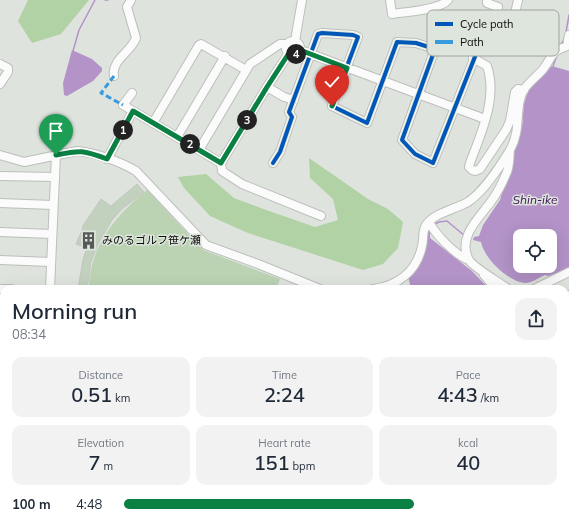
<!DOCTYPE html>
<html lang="en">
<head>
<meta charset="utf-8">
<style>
  body { margin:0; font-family:Mulish,"Noto Sans JP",sans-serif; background:#f2f2f3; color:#1f2937; height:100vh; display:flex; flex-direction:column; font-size:15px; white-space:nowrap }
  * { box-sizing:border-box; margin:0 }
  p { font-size:13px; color:#747a83 }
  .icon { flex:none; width:22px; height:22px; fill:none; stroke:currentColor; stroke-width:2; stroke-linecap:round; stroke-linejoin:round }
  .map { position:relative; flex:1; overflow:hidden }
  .side { position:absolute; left:0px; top:285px; width:569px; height:242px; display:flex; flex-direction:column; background:#fff; border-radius:12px 12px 0 0; box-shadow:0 4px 16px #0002 }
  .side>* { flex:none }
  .tools { position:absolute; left:513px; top:229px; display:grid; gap:8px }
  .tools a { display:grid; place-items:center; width:44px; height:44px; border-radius:8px; background:#fff; box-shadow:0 4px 16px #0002; font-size:20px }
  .pin { position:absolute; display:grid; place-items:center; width:34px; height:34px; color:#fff; margin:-41px -17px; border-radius:50% 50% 50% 0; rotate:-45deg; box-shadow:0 0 4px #0007 }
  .pin .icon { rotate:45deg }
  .km { position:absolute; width:20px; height:20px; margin:-10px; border-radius:50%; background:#222; color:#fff; font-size:11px; line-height:20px; text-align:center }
  .round { display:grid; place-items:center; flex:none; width:42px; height:42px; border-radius:12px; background:#f2f2f3 }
  .head { display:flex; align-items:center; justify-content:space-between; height:68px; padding:0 12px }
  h1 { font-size:22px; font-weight:600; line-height:30px }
  .stats { display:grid; grid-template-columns:repeat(3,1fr); gap:6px; height:68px; padding:4px 12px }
  .stats div { display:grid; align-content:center; border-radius:10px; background:#f2f2f3; text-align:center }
  .stats b { font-size:20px; font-weight:600 }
  .stats small { font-size:11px; font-weight:400 }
  .stats p { font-size:11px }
  ul { padding:0 12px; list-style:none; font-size:13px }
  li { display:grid; grid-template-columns:64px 48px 1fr; align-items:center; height:30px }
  li i { height:10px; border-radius:5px; background:#0b8043 }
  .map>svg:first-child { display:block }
  .green { fill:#bbd2b3 }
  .forest { fill:#b0d2a4 }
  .water { fill:#b393c8; fill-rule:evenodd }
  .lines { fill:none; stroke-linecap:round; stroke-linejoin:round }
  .stream { stroke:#b393c8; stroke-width:1.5 }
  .building { fill:#c2d0be; stroke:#c4c6c2 }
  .minor-casing { stroke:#bcbfbb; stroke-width:10 }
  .highway-casing { stroke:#bcbfbb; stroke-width:14 }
  .minor { stroke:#fafbfa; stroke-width:8 }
  .highway { stroke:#fafbfa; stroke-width:12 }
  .quiet { stroke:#3a9ade; stroke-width:3; stroke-dasharray:6 3; stroke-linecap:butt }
  .cycleway-casing { stroke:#dee5dc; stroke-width:6 }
  .cycleway { stroke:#0057b8; stroke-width:4 }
  .route-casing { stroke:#fff; stroke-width:8 }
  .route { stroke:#0b8043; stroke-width:5 }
  .labels { text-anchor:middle; stroke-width:3; stroke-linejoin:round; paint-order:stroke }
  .poi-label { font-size:11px; fill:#0c0e0b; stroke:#dee5dc; text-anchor:start }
  .water-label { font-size:12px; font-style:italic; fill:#3e0f57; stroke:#dee5dc }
  .key { fill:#dee5dc; stroke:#9fa49d; stroke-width:1 }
  .key-label { font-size:11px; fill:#0c0e0b }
</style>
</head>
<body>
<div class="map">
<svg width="569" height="527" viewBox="0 0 569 527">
  <rect width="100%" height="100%" fill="#dfe3de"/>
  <path class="green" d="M147 190 203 250 280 279 276 289H89C89 247 116 215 147 190Z"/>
  <path class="forest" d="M28 0H89L61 34 32 43 18 21Z
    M309 158 368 199 388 209 403 222 398 248 383 264 363 270 248 233 210 216 184 188 178 177 206 174 234 198 269 211 315 227 338 220 333 199 310 178Z
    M336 523H454L455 527H333Z"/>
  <path class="water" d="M72 50 92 59 102 68V71L93 81 67 96 64 95 63 83Z
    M552 66 569 71V269L548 276 545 275C538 278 532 283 525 283 508 282 484 258 481 242L473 240 474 237 479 236 483 225 500 200 514 149 522 128 524 103 528 92 535 82ZM520 236H550V266H520Z
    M427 227 430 229V238L472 271 489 289H411L408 276Z"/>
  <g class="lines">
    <path class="stream" d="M105 0H108
      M560 46 565 38 569 15
      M73 51 79 30 95 0
      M553 66 558 53
      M433 225 439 222 447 221 465 236
      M301 289 302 287 308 289
      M481 523 482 527"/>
  </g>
  <path class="building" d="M137 184 144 192 122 209 112 220 98 244 91 262 87 289H78L83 259 87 248 76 244 83 228 82 227 101 199 111 206Z"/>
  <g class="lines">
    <defs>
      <path id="minor" d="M390 0 392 14C405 12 440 10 448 0
        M469 15 458 43 482 50 488 47 498 7 487 3V0
        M510 35 518 0
        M295 41 302 0
        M286 48a7 7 0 1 1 14 0a7 7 0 1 1-14 0Z
        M300 50 485 119
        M473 58 487 66C498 98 481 133 470 163L469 167 472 170 475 171 480 169 506 130 510 121 515 92 518 89 524 90
        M0 64 8 68V72L0 84
        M114 76C111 60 132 51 136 38L127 7 131 0
        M267 87 284 97 294 100
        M132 93 123 105 133 111
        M153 123 199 45 201 44 246 70
        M177 137 225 56
        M199 150 221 163 222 171 242 184 321 216
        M0 155 24 162 77 151C94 152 121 162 136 171L206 245 258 264 320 289
        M107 159 133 111 199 150 250 64 280 44H287
        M221 163 267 87 289 53
        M273 163 280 152 292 117 289 112 318 34 322 33 353 35 358 37 332 106 367 123 397 42 416 43 435 49 402 140 415 154 433 163 478 49
        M0 176 55 177
        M0 203 53 205
        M429 222C436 235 455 255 469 260
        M0 232 52 234
        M0 260 51 262
        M484 275 496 289
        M0 289H12
        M50 289 56 155
        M373 289C398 286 417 271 422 246 424 239 422 231 426 225 434 213 456 209 468 202 483 192 501 165 510 150 522 129 514 109 523 91 528 82 538 76 544 68 553 55 551 52 567 46L569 35
        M508 289C499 282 474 268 469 260 457 238 478 219 490 203 496 195 502 184 506 174 510 167 509 158 510 150
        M534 289 569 272
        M0 318H4
        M0 342H4
        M163 527 164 523
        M259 527 265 523"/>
      <path id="highway" d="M565 326 569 297
        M549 527V523
        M567 527 569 424"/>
    </defs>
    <use href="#minor" class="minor-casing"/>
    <use href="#highway" class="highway-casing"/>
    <use href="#minor" class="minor"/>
    <use href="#highway" class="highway"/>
    <path class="quiet" d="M114 76 101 93 123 105"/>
    <defs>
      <path id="cycleway" d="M273 163 280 152 292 117 289 112 318 34 322 33 353 35 358 37 332 106 367 123 397 42 416 43 435 49 402 140 415 154 433 163 478 49"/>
    </defs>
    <use href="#cycleway" class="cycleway-casing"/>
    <use href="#cycleway" class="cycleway"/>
  </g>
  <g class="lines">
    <defs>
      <path id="route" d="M56 155C81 150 83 150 107 159L133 111 221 163 267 87 289 53 295 54 300 50 347 68 332 106"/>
    </defs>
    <use href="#route" class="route-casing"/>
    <use href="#route" class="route"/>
  </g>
  <defs>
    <symbol id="building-bare" viewBox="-9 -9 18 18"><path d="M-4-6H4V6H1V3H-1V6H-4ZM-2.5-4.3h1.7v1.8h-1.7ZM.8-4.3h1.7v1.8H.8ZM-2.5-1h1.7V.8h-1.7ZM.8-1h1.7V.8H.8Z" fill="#565955" stroke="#dee5dc" stroke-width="2.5" paint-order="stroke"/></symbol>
  </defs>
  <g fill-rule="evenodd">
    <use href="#building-bare" x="76" y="228" width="25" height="25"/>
  </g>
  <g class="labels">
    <g class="poi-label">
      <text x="102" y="244">みのるゴルフ笹ケ瀬</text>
    </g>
    <g class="water-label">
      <text x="535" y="204">Shin-ike</text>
    </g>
  </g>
  <rect x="427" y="10" width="132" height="46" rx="6" class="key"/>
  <rect x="435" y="22" width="18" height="4" fill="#0057b8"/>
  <rect x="435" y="40" width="18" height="4" fill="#3a9ade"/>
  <g class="key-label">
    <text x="460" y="28">Cycle path</text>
    <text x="460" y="46">Path</text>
  </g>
</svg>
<div class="tools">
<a><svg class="icon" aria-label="locate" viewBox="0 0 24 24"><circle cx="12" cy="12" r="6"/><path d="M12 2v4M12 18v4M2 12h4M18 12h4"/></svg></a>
</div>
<div class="pin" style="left:56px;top:155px;background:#1e9e55"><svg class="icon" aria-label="arrive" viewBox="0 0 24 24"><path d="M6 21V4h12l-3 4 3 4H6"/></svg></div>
<div class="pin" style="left:332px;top:106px;background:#d93025"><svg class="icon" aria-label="check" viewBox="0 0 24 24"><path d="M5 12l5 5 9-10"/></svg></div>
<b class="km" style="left:123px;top:130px">1</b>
<b class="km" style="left:190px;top:144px">2</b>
<b class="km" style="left:247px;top:120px">3</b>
<b class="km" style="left:296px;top:54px">4</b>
<section class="side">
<div class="head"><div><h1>Morning run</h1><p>08:34</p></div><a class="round"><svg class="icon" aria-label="share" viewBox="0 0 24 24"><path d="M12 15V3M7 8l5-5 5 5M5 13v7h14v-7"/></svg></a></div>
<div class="stats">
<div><p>Distance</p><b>0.51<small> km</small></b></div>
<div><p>Time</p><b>2:24</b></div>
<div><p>Pace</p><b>4:43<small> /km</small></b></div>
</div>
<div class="stats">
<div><p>Elevation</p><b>7<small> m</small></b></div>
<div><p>Heart rate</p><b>151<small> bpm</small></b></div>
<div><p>kcal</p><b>40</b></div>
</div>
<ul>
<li><b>100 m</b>4:48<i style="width:67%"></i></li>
</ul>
</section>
</div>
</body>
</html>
